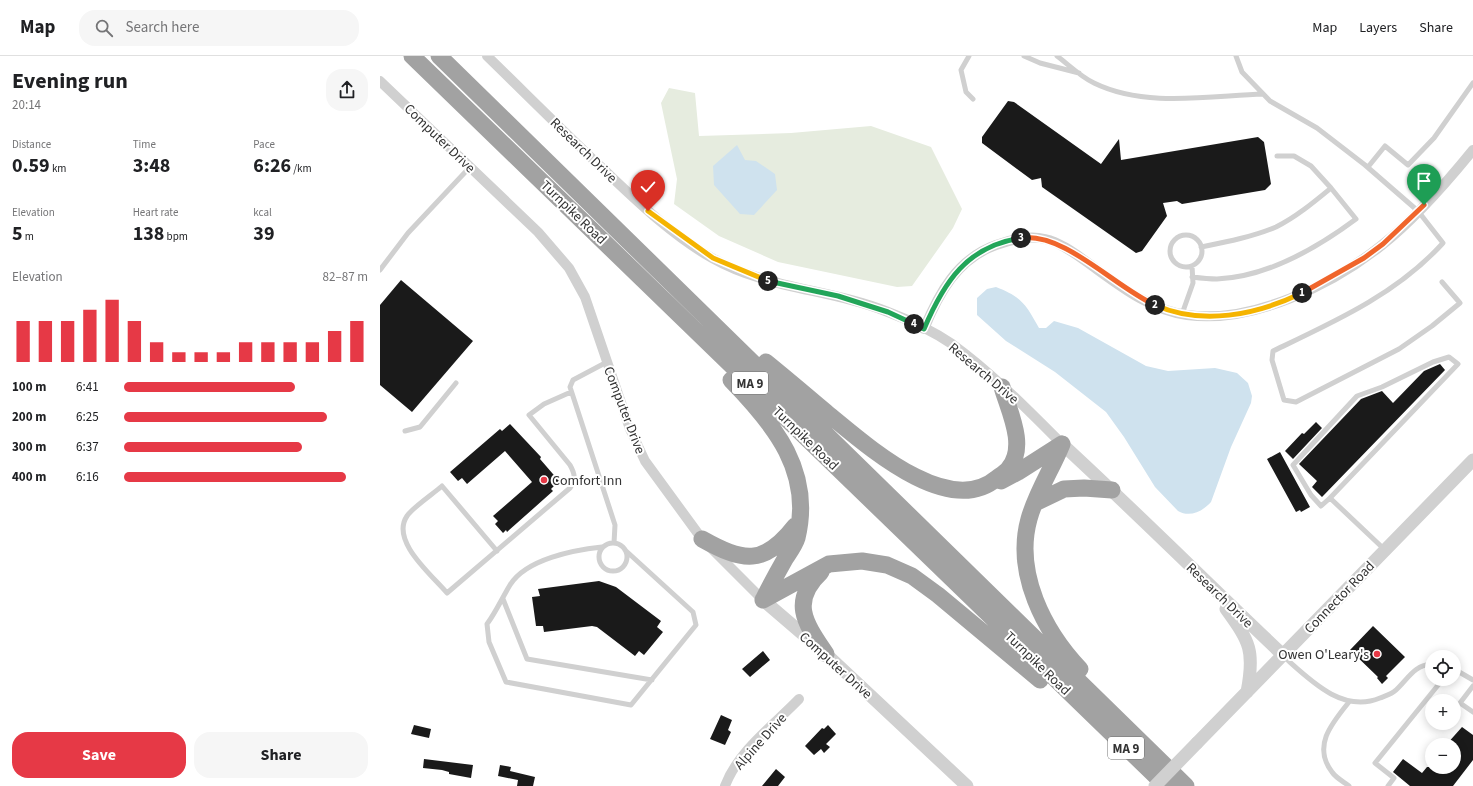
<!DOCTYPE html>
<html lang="en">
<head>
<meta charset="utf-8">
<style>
  body { margin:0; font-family:"Source Sans 3",sans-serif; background:#f6f6f6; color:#202124; height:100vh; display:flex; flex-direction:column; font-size:15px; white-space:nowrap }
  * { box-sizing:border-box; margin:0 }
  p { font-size:13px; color:#757577 }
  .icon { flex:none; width:22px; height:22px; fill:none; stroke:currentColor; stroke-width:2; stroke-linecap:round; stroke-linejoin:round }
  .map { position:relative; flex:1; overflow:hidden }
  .panel { display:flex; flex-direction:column; background:#fff; width:380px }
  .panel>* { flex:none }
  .buttons { position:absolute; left:1045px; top:594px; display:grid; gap:8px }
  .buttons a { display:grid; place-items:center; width:36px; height:36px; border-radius:50%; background:#fff; box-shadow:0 2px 10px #0003; font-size:20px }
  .pin { position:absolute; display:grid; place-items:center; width:34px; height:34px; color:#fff; margin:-41px -17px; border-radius:50% 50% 50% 0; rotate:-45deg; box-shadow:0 0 4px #0007 }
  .pin .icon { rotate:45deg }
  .km { position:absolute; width:20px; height:20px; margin:-10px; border-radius:50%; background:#222; color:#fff; font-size:11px; line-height:20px; text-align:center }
  .round { display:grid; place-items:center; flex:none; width:42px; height:42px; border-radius:16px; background:#f6f6f6 }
  .headline { display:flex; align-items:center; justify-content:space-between; height:68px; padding:0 12px }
  h1 { font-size:22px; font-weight:700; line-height:30px }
  .metrics { display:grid; grid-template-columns:repeat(3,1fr); gap:6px; height:68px; padding:4px 12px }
  .metrics div { display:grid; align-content:center }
  .metrics b { font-size:20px; font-weight:700 }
  .metrics small { font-size:11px; font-weight:400 }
  .metrics p { font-size:11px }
  .chart { height:112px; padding:8px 12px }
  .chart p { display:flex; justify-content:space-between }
  .chart svg { width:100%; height:72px; margin-top:4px; stroke:#e63946; stroke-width:6 }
  .action { display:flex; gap:8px; margin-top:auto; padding:8px 12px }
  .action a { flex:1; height:46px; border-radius:16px; background:#e63946; color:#fff; font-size:16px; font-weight:700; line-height:46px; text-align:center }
  .action a+a { background:#f6f6f6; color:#202124 }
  ul { padding:0 12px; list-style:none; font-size:13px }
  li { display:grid; grid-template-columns:64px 48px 1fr; align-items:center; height:30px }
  li i { height:10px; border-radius:5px; background:#e63946 }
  header { display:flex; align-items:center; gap:24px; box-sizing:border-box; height:56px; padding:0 20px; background:#fff; border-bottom:1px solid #e0e0e0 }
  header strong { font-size:19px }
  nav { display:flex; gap:22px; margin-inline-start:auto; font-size:14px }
  .search { width:280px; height:36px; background:#f6f6f6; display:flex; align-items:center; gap:10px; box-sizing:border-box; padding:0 14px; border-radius:16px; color:#757577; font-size:15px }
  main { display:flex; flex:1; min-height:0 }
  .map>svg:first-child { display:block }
  .green { fill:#e6ecdf }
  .water { fill:#cfe2ee }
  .building { fill:#1a1a1a }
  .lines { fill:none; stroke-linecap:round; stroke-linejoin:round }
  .service { stroke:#d0d0d0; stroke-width:5 }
  .minor { stroke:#d0d0d0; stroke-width:10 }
  .tertiary { stroke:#d0d0d0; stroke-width:13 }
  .trunk { stroke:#a2a2a2; stroke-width:17 }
  .tertiary-bridge { stroke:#d0d0d0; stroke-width:13 }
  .split-1-casing { stroke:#fff; stroke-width:8 }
  .split-2-casing { stroke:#fff; stroke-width:8 }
  .split-3-casing { stroke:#fff; stroke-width:8 }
  .split-4-casing { stroke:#fff; stroke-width:8 }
  .split-5-casing { stroke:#fff; stroke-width:8 }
  .split-6-casing { stroke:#fff; stroke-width:8 }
  .split-1 { stroke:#f0652b; stroke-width:5 }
  .split-2 { stroke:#f5b400; stroke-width:5 }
  .split-3 { stroke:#f0652b; stroke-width:5 }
  .split-4 { stroke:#22a559; stroke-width:5 }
  .split-5 { stroke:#22a559; stroke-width:5 }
  .split-6 { stroke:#f5b400; stroke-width:5 }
  .poi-dot { fill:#e63946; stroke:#fff; stroke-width:1.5 }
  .labels { text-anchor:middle; stroke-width:4; stroke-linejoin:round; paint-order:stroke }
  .shield { fill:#fff; stroke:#707070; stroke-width:1 }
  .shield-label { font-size:13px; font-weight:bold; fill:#333 }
  .street-label { font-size:14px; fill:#333; stroke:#fff }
  .poi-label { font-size:14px; fill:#333; stroke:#fff; text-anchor:start }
</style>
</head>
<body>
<header>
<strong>Map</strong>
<div class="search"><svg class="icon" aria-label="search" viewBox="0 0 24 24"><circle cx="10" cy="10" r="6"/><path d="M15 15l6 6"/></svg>Search here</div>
<nav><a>Map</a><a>Layers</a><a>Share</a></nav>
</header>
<main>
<section class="panel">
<div class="headline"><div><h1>Evening run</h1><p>20:14</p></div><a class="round"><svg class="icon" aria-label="share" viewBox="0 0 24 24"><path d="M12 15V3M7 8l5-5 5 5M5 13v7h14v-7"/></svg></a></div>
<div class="metrics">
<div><p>Distance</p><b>0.59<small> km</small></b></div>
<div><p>Time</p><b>3:48</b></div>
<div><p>Pace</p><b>6:26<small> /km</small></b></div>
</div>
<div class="metrics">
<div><p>Elevation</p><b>5<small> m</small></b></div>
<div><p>Heart rate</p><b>138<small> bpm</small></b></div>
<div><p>kcal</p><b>39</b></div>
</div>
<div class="chart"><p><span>Elevation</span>82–87 m</p>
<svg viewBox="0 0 160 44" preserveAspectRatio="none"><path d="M5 44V19M15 44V19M25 44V19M35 44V12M45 44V6M55 44V19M65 44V32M75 44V38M85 44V38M95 44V38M105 44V32M115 44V32M125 44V32M135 44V32M145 44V25M155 44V19"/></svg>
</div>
<ul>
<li><b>100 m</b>6:41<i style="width:70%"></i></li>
<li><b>200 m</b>6:25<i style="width:83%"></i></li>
<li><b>300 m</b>6:37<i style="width:73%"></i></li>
<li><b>400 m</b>6:16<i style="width:91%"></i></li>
</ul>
<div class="action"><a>Save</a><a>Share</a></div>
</section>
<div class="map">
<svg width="1093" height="730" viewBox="0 0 1093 730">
  <rect width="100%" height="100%" fill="#fff"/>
  <path class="green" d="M289 32 315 37 319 80 411 77 491 70 551 91 582 153 573 172 532 230 517 231 398 206 339 180 294 148 297 123 281 47Z"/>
  <path class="water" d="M357 89 365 104 376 105 395 118 397 134 374 159 360 158 334 129 333 110Z
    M616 231C642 241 646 249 659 272H666L674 265 698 272 766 310 788 315 835 312 857 317 868 327 872 340 871 347 851 391 831 446C823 455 810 462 798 455L775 431 744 381 726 356 675 316 626 285 597 259V242L607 233Z"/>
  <path class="building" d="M628 45 634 46 721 108 739 83 741 104 878 81 884 86 891 128 885 134 802 148 797 145 783 147 787 160 762 195 756 197 662 131 661 122 652 124 602 87V81Z
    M21 224 93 285 32 356 0 329V249Z
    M1060 308 1065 314 942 441 932 431 937 425 919 408 981 343 1002 335 1013 347 1044 315Z
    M936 366 942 372 913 403 905 395 922 377 924 378Z
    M130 368 161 401 160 403 179 425 171 433 173 435 127 476 126 474 123 477 115 468 118 465 113 460 152 426 125 395 87 428 82 422 78 425 70 416 120 373 122 375Z
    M900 396 930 451 921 456 920 454 916 456 887 403Z
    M219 525 236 531 281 565 277 571 283 576 264 599 259 595 255 600 217 571 212 570 164 576 163 570H156L152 541 160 540 158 533Z
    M993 570 1025 601 1006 620 1008 622 1002 628 997 622 998 621 970 594Z
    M383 595 390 604 370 621 362 613Z
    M341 659 352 664 348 674 351 676 345 689 330 683Z
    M34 669 51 673 49 682 31 678Z
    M448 669 456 678 446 688 450 691 444 697 441 693 434 699 425 690 442 672 444 673Z
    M1082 671 1093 679V704L1073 730H1030L1013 716 1023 703 1042 717 1047 711H1074V689H1066Z
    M44 703 93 709 91 722 69 718V716L62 714 43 712Z
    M120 709 131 711 130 715 155 721 153 730H137L138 724 118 720Z
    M396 713 405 721 398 730H382Z"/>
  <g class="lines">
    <path class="service" d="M589 0 581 14 586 36 593 43
      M644 0 660 7 699 17
      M677 0C689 9 701 21 714 27 765 52 829 40 883 38
      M856 0 862 16 890 45 937 72 985 109 1038 155 1063 187C1017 238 954 266 893 295L892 304 904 344 916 346 1019 293 1052 270 1080 247 1062 226
      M988 111 1005 90 1028 109 1054 82 1093 27
      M790 195a16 16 0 1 1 32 0a16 16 0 1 1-32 0Z
      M821 191C846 186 872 181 896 171 916 161 934 146 951 132L931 110 914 100H897
      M0 214 28 177 90 111
      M812 221C820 222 829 223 837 223 887 221 937 192 976 163L951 132
      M802 258 813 227 812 210
      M227 306 193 324 190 331 235 469 234 487
      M25 375 40 371 76 327
      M950 442 941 450 931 439 913 409 977 340 1002 331 1053 306 1069 301 1078 308 950 442 1004 493
      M219 501a14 14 0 1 1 28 0a14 14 0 1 1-28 0Z
      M222 491C194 494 146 503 130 529 122 542 116 556 107 568L109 586 126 626 251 649 316 569 313 556 245 494
      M117 495 62 430C53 438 33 451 27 460 10 485 52 519 67 537L190 432C196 423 195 418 190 409L149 359 164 348 191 336
      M123 543 147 603 272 624
      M903 600C929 623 962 658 1000 642 1005 640 1012 638 1016 634 1027 624 1036 607 1052 609
      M1074 613 1093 624
      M1093 630 1080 647 1093 656
      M969 646C952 667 932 690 952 716 956 722 964 726 969 730
      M1008 730 1014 722 995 707 1063 623"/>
    <path class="minor" d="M107 0C145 37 183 75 222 112 256 144 290 178 332 202 386 233 451 233 508 256 529 264 553 275 572 288 611 316 648 354 682 388
      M0 25 158 176 189 212 205 241 250 373 265 405 322 483 383 544
      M544 273C559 237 577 203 616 189 632 183 648 179 665 183 679 186 693 196 704 204 735 226 768 254 807 259 872 268 952 229 1002 189 1035 163 1067 126 1093 94
      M345 730C358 695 394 669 419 643"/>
    <path class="tertiary" d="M682 388C757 457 829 529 903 599
      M383 544 446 598 587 730
      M846 553C870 586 875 595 867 636
      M817 687 1093 404"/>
    <path class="trunk" d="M32 0 786 730
      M59 0 806 730
      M386 306C407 323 427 340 447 357 484 387 568 464 617 422 621 419 626 416 629 412 647 390 629 355 622 331
      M351 324C395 369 433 416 417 482 415 489 409 497 405 503 397 517 390 530 383 544
      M682 388C672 413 656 437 649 463 634 517 664 575 700 613
      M621 425 638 416 682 388
      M655 447 684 433 704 432 732 434
      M322 483C363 506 384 510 415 470
      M441 516C409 546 426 568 446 598
      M383 544 449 508 482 505 507 509 532 520 558 539 660 624"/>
    <path class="tertiary-bridge" d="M775 730 817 687"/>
  </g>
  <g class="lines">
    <defs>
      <path id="split-1" d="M922 237 984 202 1003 188 1044 149"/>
      <path id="split-2" d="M775 249C822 270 876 259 922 237"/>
      <path id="split-3" d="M641 182C684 176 735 231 775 249"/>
      <path id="split-4" d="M534 268 544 273C564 226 587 190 641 182"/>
      <path id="split-5" d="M388 225 458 240 508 256 534 268"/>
      <path id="split-6" d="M268 155 333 202 388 225"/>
    </defs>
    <use href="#split-1" class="split-1-casing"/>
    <use href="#split-2" class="split-2-casing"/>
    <use href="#split-3" class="split-3-casing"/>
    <use href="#split-4" class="split-4-casing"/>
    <use href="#split-5" class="split-5-casing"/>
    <use href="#split-6" class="split-6-casing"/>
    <use href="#split-1" class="split-1"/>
    <use href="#split-2" class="split-2"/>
    <use href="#split-3" class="split-3"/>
    <use href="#split-4" class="split-4"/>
    <use href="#split-5" class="split-5"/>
    <use href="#split-6" class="split-6"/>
  </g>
  <g class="poi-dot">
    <circle cx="164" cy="424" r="4"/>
    <circle cx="997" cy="598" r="4"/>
  </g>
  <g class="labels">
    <g class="shield">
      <rect x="352" y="316" width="36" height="22" rx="3"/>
      <rect x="728" y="681" width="36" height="22" rx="3"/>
    </g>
    <g class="shield-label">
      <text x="370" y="332">MA 9</text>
      <text x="746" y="697">MA 9</text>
    </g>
    <g class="street-label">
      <text transform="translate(60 82) rotate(44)" y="5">Computer Drive</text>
      <text transform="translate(204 94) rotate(44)" y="5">Research Drive</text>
      <text transform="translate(194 156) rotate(44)" y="5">Turnpike Road</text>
      <text transform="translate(604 317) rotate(40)" y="5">Research Drive</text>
      <text transform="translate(245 354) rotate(69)" y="5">Computer Drive</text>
      <text transform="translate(426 382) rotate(44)" y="5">Turnpike Road</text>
      <text transform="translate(840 539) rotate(44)" y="5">Research Drive</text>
      <text transform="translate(959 541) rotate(-46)" y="5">Connector Road</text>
      <text transform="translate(658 607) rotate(44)" y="5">Turnpike Road</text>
      <text transform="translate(456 609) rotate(42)" y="5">Computer Drive</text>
      <text transform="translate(380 685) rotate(-48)" y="5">Alpine Drive</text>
    </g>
    <g class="poi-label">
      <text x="172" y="429">Comfort Inn</text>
      <text x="989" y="603" text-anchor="end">Owen O'Leary's</text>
    </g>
  </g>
</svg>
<div class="buttons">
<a><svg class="icon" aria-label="locate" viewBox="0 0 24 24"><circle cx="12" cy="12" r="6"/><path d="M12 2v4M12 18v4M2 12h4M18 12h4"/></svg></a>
<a>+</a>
<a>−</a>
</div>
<div class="pin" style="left:1044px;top:149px;background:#1e9e55"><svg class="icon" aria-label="arrive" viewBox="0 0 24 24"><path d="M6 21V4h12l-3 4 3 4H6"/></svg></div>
<div class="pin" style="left:268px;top:155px;background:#d93025"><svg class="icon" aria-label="check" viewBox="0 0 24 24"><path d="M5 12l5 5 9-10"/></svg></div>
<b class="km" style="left:922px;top:237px">1</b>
<b class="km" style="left:775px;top:249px">2</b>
<b class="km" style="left:641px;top:182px">3</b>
<b class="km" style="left:534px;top:268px">4</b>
<b class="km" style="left:388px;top:225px">5</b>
</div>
</main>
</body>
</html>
